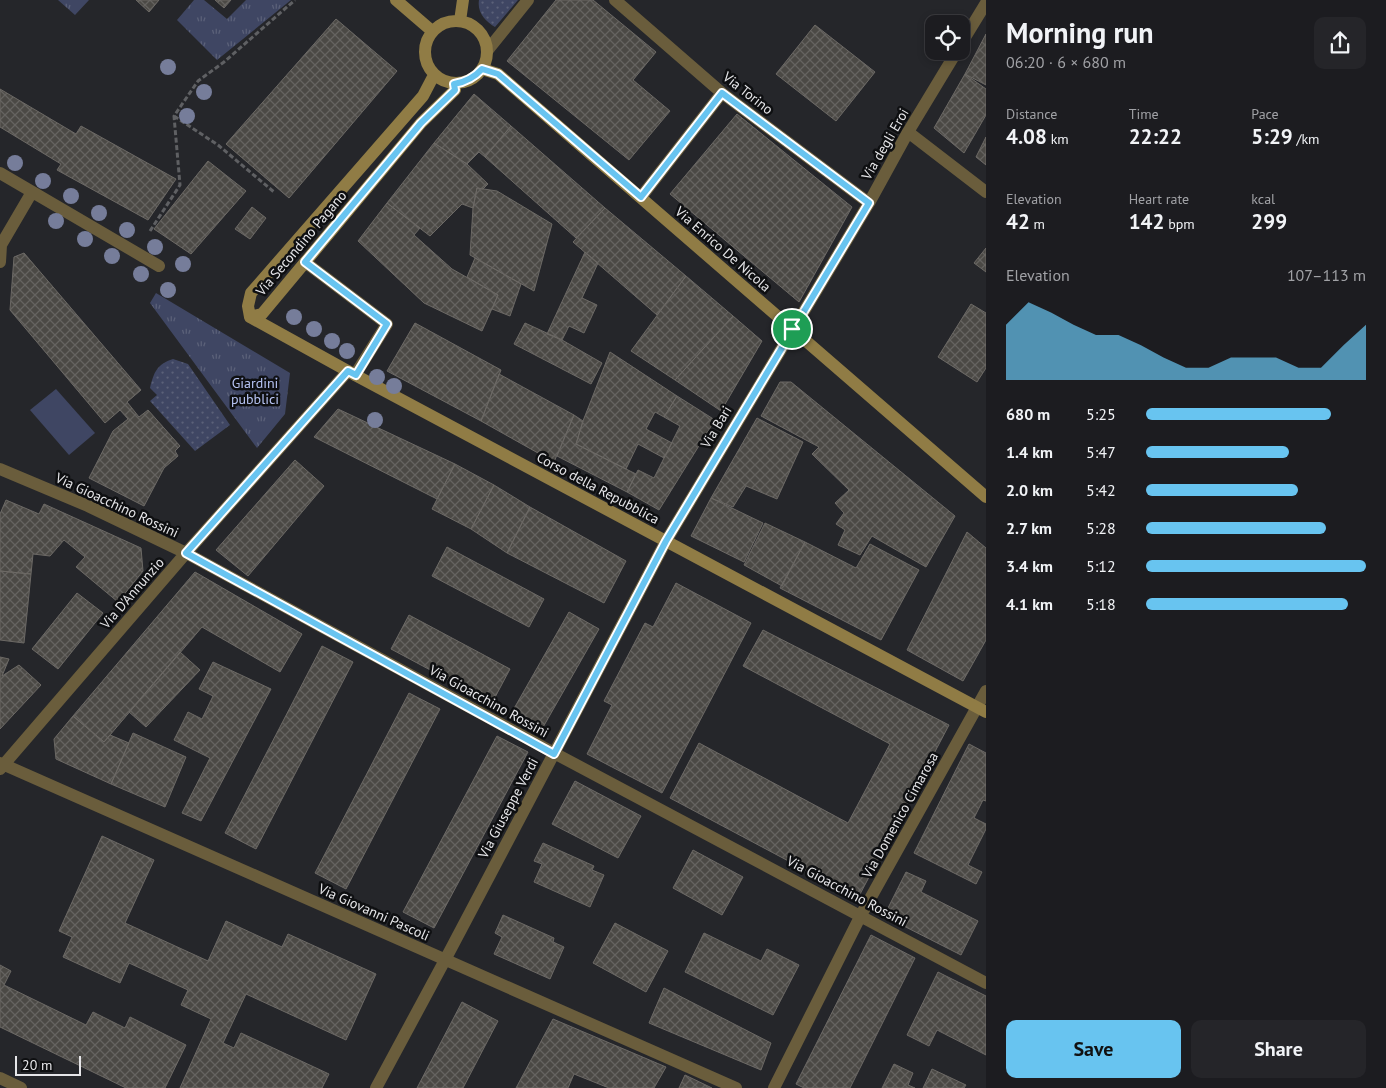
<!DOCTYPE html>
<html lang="en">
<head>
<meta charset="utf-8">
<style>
  body { margin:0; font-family:"PT Sans",sans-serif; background:#252529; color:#f1f3f6; height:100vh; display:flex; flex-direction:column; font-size:19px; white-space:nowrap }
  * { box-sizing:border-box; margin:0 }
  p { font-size:16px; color:#a0a1a5 }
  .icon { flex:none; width:28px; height:28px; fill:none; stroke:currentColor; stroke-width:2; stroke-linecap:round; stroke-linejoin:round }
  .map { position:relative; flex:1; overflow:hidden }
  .drawer { display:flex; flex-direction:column; background:#1c1c20; width:400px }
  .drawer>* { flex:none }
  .controls { position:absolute; left:925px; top:15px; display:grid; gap:10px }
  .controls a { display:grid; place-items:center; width:45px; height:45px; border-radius:10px; background:#1c1c20; box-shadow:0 2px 8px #0003,0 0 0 1px #3a3a3e; font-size:25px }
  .scale { position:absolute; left:15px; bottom:12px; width:66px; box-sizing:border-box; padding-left:5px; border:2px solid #e6e6e9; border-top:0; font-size:14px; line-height:18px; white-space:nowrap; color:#e6e6e9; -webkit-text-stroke:4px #0e0f11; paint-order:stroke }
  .pin { position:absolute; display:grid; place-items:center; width:42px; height:42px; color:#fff; margin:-21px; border:2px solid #fff; border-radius:50%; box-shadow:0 1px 5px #0007 }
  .round { display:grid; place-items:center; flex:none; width:52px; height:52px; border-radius:10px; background:#252529 }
  .head { display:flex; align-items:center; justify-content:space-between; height:85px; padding:0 20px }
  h1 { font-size:28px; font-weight:700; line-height:38px }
  .metrics { display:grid; grid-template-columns:repeat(3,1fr); gap:8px; height:85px; padding:5px 20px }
  .metrics div { display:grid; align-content:center }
  .metrics b { font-size:21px; font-weight:700 }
  .metrics small { font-size:14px; font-weight:400 }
  .metrics p { font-size:14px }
  .chart { height:140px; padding:10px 20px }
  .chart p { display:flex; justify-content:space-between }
  .chart svg { width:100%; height:90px; margin-top:5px; fill:#68c4f0; opacity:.7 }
  .button { display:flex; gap:10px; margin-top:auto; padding:10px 20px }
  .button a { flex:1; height:58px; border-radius:10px; background:#68c4f0; color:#111; font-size:20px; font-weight:700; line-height:58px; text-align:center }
  .button a+a { background:#252529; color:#f1f3f6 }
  ul { padding:0 20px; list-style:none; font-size:16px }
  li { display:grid; grid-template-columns:80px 60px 1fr; align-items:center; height:38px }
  li i { height:12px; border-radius:6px; background:#68c4f0 }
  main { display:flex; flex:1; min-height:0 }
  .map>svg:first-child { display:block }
  .grass { fill:url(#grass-dots) }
  .park { fill:url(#park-tufts) }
  .pitch { fill:#3f4663 }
  .building { fill:url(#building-cross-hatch); stroke:#6c6965 }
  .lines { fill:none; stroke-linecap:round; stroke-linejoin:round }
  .path { stroke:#5f6063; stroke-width:3; stroke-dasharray:5 2.5; stroke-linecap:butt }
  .street { stroke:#6a5d3c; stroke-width:12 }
  .secondary { stroke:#907c45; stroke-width:12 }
  .tree { fill:#767d9a }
  .route-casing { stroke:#fff; stroke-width:10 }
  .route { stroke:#68c4f0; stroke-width:6 }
  .labels { text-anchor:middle; stroke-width:5; stroke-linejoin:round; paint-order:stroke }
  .street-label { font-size:14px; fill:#e6e6e9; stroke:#0e0f11 }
  .park-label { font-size:14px; fill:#b8c5f5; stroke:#0e0f11 }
</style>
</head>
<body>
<main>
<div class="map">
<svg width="986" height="1088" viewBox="0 0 986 1088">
  <defs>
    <pattern id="grass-dots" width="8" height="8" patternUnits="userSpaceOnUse" patternTransform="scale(1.25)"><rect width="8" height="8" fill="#3f4663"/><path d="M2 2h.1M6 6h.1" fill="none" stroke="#5b6179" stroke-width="1.8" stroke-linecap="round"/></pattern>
    <pattern id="park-tufts" width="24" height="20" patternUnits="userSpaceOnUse" patternTransform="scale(1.25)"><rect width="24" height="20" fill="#3f4663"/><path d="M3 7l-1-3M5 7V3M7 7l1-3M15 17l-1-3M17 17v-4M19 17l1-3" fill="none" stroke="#5b6179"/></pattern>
    <pattern id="building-cross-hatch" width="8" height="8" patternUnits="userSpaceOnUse" patternTransform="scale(1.25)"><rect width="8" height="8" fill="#4b4945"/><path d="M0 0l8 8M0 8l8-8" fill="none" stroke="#656360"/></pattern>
  </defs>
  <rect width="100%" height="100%" fill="#25262a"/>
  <path class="grass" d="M479 0H518L495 27C485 21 477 12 479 0Z
    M173 359 188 364 230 425 195 451 150 401 157 395 150 388C154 372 157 364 173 359Z"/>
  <path class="park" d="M58 0H89L75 15Z
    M194 0H204L227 19 246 0H291L217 60 177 20Z
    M156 293 290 373 285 414 257 448 150 303Z"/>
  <path class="pitch" d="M56 389 95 433 69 455 30 410Z"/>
  <path class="building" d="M136 0H159L149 12Z
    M215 0H231L224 8Z
    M556 0H593L656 52 633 80 670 111 629 160 507 61Z
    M336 19 397 71 289 198 226 144Z
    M815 25 875 72 836 121 776 74Z
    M986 34V85L965 74Z
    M965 74 986 89V115L964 153 934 128Z
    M0 89 76 134 81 126 176 179 148 220 57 170 61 164 0 127Z
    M474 94 511 126 485 157 479 152 467 164 434 143Z
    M737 114 852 207 799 302 670 194Z
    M511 126 605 208 576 238 485 157Z
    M986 137V165L976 157Z
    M434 143 467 164 488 184 483 189 477 188 473 208 462 204 430 236 387 203Z
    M208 161 246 191 191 254 154 229Z
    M477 188 497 191 552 224 534 291 470 255 473 208Z
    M387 203 420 228 414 235 452 269 498 295 482 331 424 303 358 241Z
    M252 207 266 218 250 239 235 229Z
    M605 208 686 276 657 315 573 242Z
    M986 248V272L974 263Z
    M585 252 598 263 582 298 597 305 584 333 569 326 562 340 547 334Z
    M24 253 141 390 127 402 139 417 148 410 180 446 175 451 178 456 164 468 144 506 89 478 113 431 128 419 120 410 105 423 10 310 14 257Z
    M475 258 521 284 510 316 492 309 498 295 467 277Z
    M686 276 733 316 675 380 631 351Z
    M971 304 986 313V368L977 382 938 357Z
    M733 316 762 341 721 411 675 380Z
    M415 323 501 370 481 421 387 371Z
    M525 323 562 340 602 363 591 384 514 344Z
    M610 352 677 396 664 417 655 412 646 429 672 443 664 458 638 444 626 469 576 444 583 421Z
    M499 374 574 415 554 462 481 421Z
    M780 382H791L955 516 926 567 872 536 860 555 838 545 845 530 836 524 844 513 835 503 849 490 812 454 819 447 761 416Z
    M677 396 715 420 659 510 627 492 638 470 654 478 680 426 664 417Z
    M338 409 455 464 437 499 314 437Z
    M574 415 583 421 576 444 636 474 627 492 557 456Z
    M757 418 803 442 777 499 746 486 733 507 711 498Z
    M295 460 324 486 248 576 216 550Z
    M455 464 494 485 471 529 432 509Z
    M494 485 530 507 507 553 471 529Z
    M711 498 763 523 744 562 691 536Z
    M6 500 39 514 44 504 141 548 143 571 118 602 76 567 85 557 64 540 50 556 33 554 31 574 0 571V514Z
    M530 507 626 561 604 603 507 553Z
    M765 523 805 542 782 586 744 565Z
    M967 532 986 548V640L963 681 907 650Z
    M805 542 856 568 870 544 919 570 881 640 780 588Z
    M447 547 544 599 529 627 432 576Z
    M0 571 31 574 24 643 0 640Z
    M195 572 302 634 280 672 202 627 104 742 73 716Z
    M676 583 751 623 662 793 587 754 612 705 604 701 645 623 653 627Z
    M77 593 103 613 58 669 32 649Z
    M569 612 599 629 542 729 512 712Z
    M409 615 510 669 492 703 391 649Z
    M763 630 949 725 858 898 670 798 699 743 848 823 890 744 743 666Z
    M322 646 353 662 256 849 225 833Z
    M180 652 200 670 146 727 129 712Z
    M0 657 9 659 2 676 19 665 41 685 0 729Z
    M213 662 271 689 201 821 182 813 210 758 174 740 188 712 202 719 213 696 199 689Z
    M409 693 440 709 346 889 315 873Z
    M73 716 104 742 110 735 129 743 111 784 56 759 54 739Z
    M133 733 186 757 165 807 111 784Z
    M497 736 528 752 434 928 403 912Z
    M969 744 986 753V801L983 800 974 818 986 824V829L968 865 982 872 976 884 914 853Z
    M575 781 641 816 618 858 552 824Z
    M102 836 154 860 125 923 208 961 226 921 282 947 288 934 376 974 346 1040 246 994 223 1043 234 1048 241 1033 329 1074 322 1088H180L211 1019 181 1005 188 990 129 963 120 983 63 957 72 937 59 931Z
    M543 843 594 866 592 870 604 875 590 907 534 882 542 864 534 861Z
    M693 850 743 877 722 915 673 888Z
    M906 872 926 881 921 892 978 921 961 955 884 916Z
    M503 915 554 938 553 942 564 947 550 979 494 954 502 937 495 933Z
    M615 923 668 951 646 992 593 963Z
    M704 933 761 961 767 949 799 965 773 1015 685 972Z
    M871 935 915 958 850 1088H804L796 1084Z
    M0 965 11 971 4 985 86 1025 93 1012 125 1028 130 1017 186 1045 165 1088H126L0 1027Z
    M938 972 986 996V1055L937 1030 929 1046 907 1035Z
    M664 988 771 1043 761 1070 649 1023Z
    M462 1002 498 1021 463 1088H417Z
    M553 1019 666 1067 654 1088H609L574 1074 568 1088H516Z
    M894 1064 913 1073 908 1085 915 1088H882Z
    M932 1069 966 1085 964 1088H923Z
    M685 1075 712 1088H679Z"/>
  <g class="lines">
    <path class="path" d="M174 116 218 145 274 192
      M150 231 180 185 174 116 198 81 224 62 295 0"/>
    <path class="street" d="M615 0 722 93 869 203
      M961 44 986 3
      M487 51 528 0
      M908 132 986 192
      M0 173 159 266
      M641 197 722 93
      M0 262 1 245 32 192
      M305 262 387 324 355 375
      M0 469 88 506 186 553 554 753 986 983
      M0 763 736 1088
      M0 769 186 553 348 371
      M0 1078 21 1088
      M376 1088 445 960 666 541 869 203 908 132 957 51
      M774 1088 861 915 986 691"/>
    <path class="secondary" d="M396 0 432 31
      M425 52a31 31 0 1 1 62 0a31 31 0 1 1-62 0Z
      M460 21 463 0
      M482 69 498 74 986 497
      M250 317 355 375 986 712
      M250 317 262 314 421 123 455 90 454 84
      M250 317 248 306 251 293 423 96 434 75"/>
  </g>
  <g class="tree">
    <circle cx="168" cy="67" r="8"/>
    <circle cx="204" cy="92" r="8"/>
    <circle cx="187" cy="116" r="8"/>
    <circle cx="15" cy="163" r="8"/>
    <circle cx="43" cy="181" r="8"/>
    <circle cx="71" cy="196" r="8"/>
    <circle cx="99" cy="213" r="8"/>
    <circle cx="56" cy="221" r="8"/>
    <circle cx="127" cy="230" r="8"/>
    <circle cx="85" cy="239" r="8"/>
    <circle cx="155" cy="247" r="8"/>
    <circle cx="112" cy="256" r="8"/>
    <circle cx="183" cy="264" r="8"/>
    <circle cx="141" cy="274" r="8"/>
    <circle cx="168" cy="290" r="8"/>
    <circle cx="294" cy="317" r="8"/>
    <circle cx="314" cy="329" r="8"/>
    <circle cx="332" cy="341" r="8"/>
    <circle cx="347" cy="351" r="8"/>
    <circle cx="377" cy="377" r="8"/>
    <circle cx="394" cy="386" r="8"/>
    <circle cx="375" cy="420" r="8"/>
  </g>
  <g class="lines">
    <defs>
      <path id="route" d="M482 69 498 74 641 197 722 93 869 203 666 541 554 754 186 553 348 371 356 375 387 324 305 262 421 123 455 90 454 84C466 82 474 78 482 69Z"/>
    </defs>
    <use href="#route" class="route-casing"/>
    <use href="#route" class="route"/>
  </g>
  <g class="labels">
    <g class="street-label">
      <text transform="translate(748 93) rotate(38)" y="5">Via Torino</text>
      <text transform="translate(885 144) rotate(-60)" y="5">Via degli Eroi</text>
      <text transform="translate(301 243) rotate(-50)" y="5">Via Secondino Pagano</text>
      <text transform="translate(723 249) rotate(41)" y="5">Via Enrico De Nicola</text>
      <text transform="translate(716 427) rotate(-59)" y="5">Via Bari</text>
      <text transform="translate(598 488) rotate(28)" y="5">Corso della Repubblica</text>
      <text transform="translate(117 505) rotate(25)" y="5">Via Gioacchino Rossini</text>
      <text transform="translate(132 593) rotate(-49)" y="5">Via D'Annunzio</text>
      <text transform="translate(489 701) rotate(29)" y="5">Via Gioacchino Rossini</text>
      <text transform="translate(508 808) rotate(-62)" y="5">Via Giuseppe Verdi</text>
      <text transform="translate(900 815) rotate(-61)" y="5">Via Domenico Cimarosa</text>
      <text transform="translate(847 891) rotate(28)" y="5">Via Gioacchino Rossini</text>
      <text transform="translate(374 912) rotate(24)" y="5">Via Giovanni Pascoli</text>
    </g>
    <g class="park-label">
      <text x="255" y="388">Giardini<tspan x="255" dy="16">pubblici</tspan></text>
    </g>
  </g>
</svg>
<div class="controls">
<a><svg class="icon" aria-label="locate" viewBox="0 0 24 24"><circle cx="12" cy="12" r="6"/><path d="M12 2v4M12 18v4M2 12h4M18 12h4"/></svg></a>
</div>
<div class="scale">20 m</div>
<div class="pin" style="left:792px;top:329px;background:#1e9e55"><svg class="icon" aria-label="arrive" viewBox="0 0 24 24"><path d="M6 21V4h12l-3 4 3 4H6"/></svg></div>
</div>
<section class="drawer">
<div class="head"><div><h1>Morning run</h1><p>06:20 · 6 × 680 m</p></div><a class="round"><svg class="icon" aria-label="share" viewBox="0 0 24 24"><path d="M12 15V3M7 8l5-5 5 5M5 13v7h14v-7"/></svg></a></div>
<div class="metrics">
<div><p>Distance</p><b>4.08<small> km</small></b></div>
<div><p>Time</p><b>22:22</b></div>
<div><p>Pace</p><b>5:29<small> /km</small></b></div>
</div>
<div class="metrics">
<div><p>Elevation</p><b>42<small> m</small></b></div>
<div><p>Heart rate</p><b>142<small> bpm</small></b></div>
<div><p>kcal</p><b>299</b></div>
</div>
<div class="chart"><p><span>Elevation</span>107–113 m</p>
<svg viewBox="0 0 160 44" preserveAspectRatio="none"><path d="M0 44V17L10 6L20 11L30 17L40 22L50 22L60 27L70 33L80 38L90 38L100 33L110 33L120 33L130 38L140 38L150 27L160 17V44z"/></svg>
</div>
<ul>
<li><b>680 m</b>5:25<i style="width:84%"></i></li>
<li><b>1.4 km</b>5:47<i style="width:65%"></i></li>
<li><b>2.0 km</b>5:42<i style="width:69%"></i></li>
<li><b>2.7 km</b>5:28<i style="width:82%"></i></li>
<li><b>3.4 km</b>5:12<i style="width:100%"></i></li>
<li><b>4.1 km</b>5:18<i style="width:92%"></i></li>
</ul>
<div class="button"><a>Save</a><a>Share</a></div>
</section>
</main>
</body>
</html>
